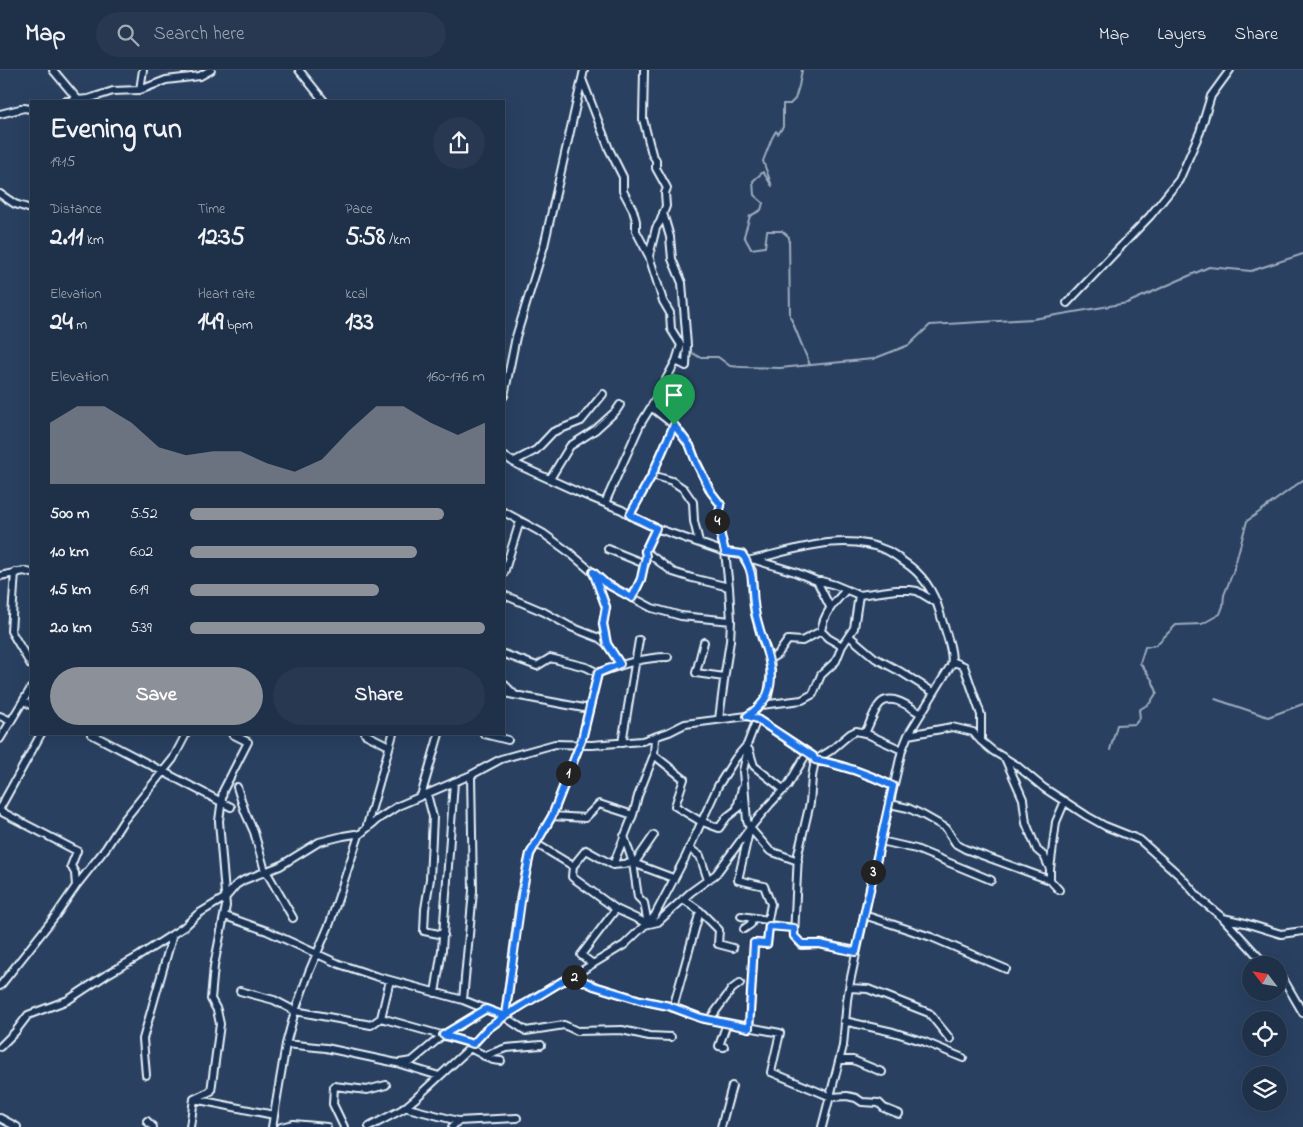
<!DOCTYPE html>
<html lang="en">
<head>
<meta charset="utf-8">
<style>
  body { margin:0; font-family:"Indie Flower",sans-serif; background:#273850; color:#f1f3f6; height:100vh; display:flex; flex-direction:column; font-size:19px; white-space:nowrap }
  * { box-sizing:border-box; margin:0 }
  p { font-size:16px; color:#a1a9b4 }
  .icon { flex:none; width:28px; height:28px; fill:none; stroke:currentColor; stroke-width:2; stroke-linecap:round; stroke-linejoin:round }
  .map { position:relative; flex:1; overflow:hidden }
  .details { position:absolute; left:30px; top:30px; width:475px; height:635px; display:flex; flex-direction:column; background:#1f3049; border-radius:0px; box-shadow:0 5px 20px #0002,0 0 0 1px #3c4b61 }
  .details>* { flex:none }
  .needle { width:32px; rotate:301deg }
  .buttons { position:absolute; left:1242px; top:886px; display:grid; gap:10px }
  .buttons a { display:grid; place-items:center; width:45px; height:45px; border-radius:50%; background:#1f3049; box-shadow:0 5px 20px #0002,0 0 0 1px #3c4b61; font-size:25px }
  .pin { position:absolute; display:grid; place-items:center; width:42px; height:42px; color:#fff; margin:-51px -21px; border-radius:50% 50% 50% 0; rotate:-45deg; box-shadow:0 0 5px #0007 }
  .pin .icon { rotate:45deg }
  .km { position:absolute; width:25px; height:25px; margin:-12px; border-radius:50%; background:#222; color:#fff; font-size:14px; line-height:25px; text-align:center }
  .round { display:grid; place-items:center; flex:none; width:52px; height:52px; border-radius:26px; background:#273850 }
  .headline { display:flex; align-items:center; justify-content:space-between; height:85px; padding:0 20px }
  h1 { font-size:28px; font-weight:700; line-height:38px }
  .stats { display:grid; grid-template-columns:repeat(3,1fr); gap:8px; height:85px; padding:5px 20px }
  .stats div { display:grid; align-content:center }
  .stats b { font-size:25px; font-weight:700 }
  .stats small { font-size:14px; font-weight:400 }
  .stats p { font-size:14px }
  .chart { height:140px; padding:10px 20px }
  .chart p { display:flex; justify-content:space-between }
  .chart svg { width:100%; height:90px; margin-top:5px; fill:#8c9099; opacity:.7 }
  .primary-button { display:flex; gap:10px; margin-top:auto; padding:10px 20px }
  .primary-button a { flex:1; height:58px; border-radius:30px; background:#8c9099; color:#fff; font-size:20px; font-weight:700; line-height:58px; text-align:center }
  .primary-button a+a { background:#273850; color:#f1f3f6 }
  ul { padding:0 20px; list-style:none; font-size:16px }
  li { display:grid; grid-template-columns:80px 60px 1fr; align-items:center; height:38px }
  li i { height:12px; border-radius:6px; background:#8c9099 }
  header { display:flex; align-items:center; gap:30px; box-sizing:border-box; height:70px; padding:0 25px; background:#1f3049; border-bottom:1px solid #3c4b61 }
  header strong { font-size:24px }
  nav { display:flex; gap:28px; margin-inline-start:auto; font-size:18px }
  .search { width:350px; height:45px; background:#273850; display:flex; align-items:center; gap:12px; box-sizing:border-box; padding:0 18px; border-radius:28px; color:#a1a9b4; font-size:19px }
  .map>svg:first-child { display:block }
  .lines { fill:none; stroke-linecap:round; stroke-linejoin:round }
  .stream { stroke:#9dabbd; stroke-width:2 }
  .street-casing { stroke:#e8f1f8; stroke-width:10 }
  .street { stroke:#1d3557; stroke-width:6 }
  .route-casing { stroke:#fff; stroke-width:10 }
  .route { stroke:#1a73e8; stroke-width:6 }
</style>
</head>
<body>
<header>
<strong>Map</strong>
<div class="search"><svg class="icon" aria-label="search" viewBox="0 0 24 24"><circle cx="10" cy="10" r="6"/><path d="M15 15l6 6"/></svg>Search here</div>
<nav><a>Map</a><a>Layers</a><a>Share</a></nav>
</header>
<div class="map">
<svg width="1303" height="1057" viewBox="0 0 1303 1057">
  <rect width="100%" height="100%" fill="#294061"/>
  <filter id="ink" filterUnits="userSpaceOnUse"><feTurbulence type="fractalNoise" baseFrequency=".02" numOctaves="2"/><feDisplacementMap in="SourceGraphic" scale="10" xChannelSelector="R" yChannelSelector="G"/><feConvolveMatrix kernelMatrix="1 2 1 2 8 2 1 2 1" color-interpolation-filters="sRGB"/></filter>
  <g filter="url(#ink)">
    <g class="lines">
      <path class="stream" d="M802 0 799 16 795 29 790 34H783V57L778 64 776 61 772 68 763 91 772 116 763 102 753 111 754 125 763 133 761 140 750 146 744 166 751 179 765 177 767 161H782L789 167 790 246 810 295
        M689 281 699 287H718L730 296 742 297 780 298 873 289 909 275 930 255 1033 249 1127 233 1209 197 1251 201 1303 184
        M1215 629 1268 647 1303 634
        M1110 680 1117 655 1135 654 1140 648 1139 640 1150 633 1157 622 1152 610 1140 593 1145 577 1156 575 1176 555 1202 554 1220 544 1223 536 1224 525 1233 502 1247 451 1303 410"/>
      <defs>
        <path id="street" d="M53 0 79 31
          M299 0 324 31
          M644 0 643 49 652 84 656 90V98L667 118 665 123 666 136 660 152 656 158 649 186
          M582 9 609 79 623 107V121L633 140 636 151V161L649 186 663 231 670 243 671 259 681 275 676 291 686 296 687 275 682 213 672 189 670 167 663 143
          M140 20 166 10 200 6 211 0
          M66 31 88 29 113 21 140 20 143 0
          M0 44 24 38 31 39
          M0 124 15 134 31 139
          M1067 233 1150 146 1179 110 1200 62 1211 26 1230 0
          M676 291 651 337 674 355 690 376 696 391 711 422 721 435 717 451 725 482 729 517 731 551 730 571 725 603 719 649
          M504 326 516 267 544 176 584 0
          M513 392 536 380 553 362 581 351 603 324
          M652 405 674 355
          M550 409 570 376 595 360 616 341 620 335
          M605 433 640 355 651 337
          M504 442 544 464 570 483 605 513 652 538 681 546 731 551
          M630 445 652 405 672 411 684 419 693 432 694 451 699 472
          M608 479 645 494
          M645 481 673 502 692 508 729 517
          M755 490 795 502 817 511H821L835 515 859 525 896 520H910L917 521 937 533
          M747 491C792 481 843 460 888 481 894 484 899 488 904 492 923 504 934 522 940 543 943 556 955 582 951 595L908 665 902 680 872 809 850 912 847 930 843 976 822 1057
          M15 502 11 561 31 595
          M504 503 520 451
          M594 503 606 537 603 554 607 574
          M0 506 24 501 31 503
          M817 511 830 537
          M504 525 544 542 571 557 599 568 607 574 620 594
          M632 528 641 509 646 486 645 481 656 458
          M821 561 828 568 842 576
          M849 566 875 588 901 602 933 622
          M704 572 696 603 724 607
          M504 584 537 596 550 588 586 597 598 603C621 595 643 587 668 587
          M770 589 778 584 788 570 802 571 821 561C824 543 834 533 846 520
          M952 591 964 596 981 645V671L993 681 1016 695 1044 718 1087 746 1105 756 1140 770 1180 806 1201 830 1223 848 1245 853 1281 864 1303 861
          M504 614 515 625
          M504 623 589 639
          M24 631 31 635
          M761 635 802 630 813 624 821 605 836 591 842 576 854 558 859 525
          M0 646 11 651
          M755 648 813 686 815 690C843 695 868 704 893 716
          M865 663 902 680
          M91 664 231 737
          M365 664 389 676
          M484 664 508 670
          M908 665 952 657 973 662 981 671
          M0 669 31 618
          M622 673 639 570
          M747 675V683L743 701 747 751 750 758 770 781 798 791
          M749 680 754 696 784 720
          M654 685 684 709 675 736 700 751 719 758 727 747 745 733
          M1005 688 1023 729 1026 753 1037 780 1044 786 1050 799
          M237 717 245 742 254 762 265 801
          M427 724 433 747 430 809 425 839 424 861 444 865
          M421 726 439 664
          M890 734 908 738 923 745 946 758 956 774 965 779 1050 810
          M0 738 41 664
          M737 738 742 718
          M0 741 77 781 71 796 75 803 76 816 106 778 124 750 173 689 186 664
          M552 746 585 748 599 734 633 745
          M366 759 393 664
          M624 766 633 793 638 827 644 833 648 854
          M881 771 916 779 991 810
          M535 773 573 796 586 780 613 795 633 793 673 808
          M689 778 700 786 708 810
          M634 794 654 765
          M613 795 633 745 638 726 654 685 655 667
          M573 796 572 807 616 839 648 854
          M266 801 293 848
          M1059 820 1050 810V799L1056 752 1065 731
          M683 829 700 841 719 860 718 874 733 878
          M864 845 931 867 1006 899
          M225 846 267 861 339 894 375 906 463 930 505 947 526 961 564 955 577 961 622 960 649 966 671 967
          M741 846 768 850 771 834 764 816 738 810 749 762
          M1223 848 1266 895
          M648 854 655 845 685 788 718 716 735 689 747 675 757 649
          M744 859 751 854 752 848
          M856 881 820 874 802 875 794 866 798 784 810 733 812 707 815 690 830 681 850 664 856 661 865 663C870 654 873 643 879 635 890 621 911 638 921 644
          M593 894 581 885 616 839
          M573 906 594 916 640 930 669 936 701 948 780 963 771 1002 831 1027 847 1026 856 1028 862 1032 879 1033 884 1038 899 1044
          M1279 906 1285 912 1303 943
          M0 916 56 845 76 816
          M849 918 868 919 929 943 950 969
          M240 921 274 930 295 941 371 955 381 948 473 974
          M435 923 442 880 454 712
          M463 930 473 821 471 705
          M673 938 700 841
          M505 947 521 824 530 784 552 746 582 669 598 603
          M381 948 390 910
          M710 949 732 919 740 913
          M844 951 893 962 925 972 963 988
          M749 958 754 873 767 874 769 855 794 858
          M286 974 326 978 397 993 439 1006
          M0 977 15 962 28 945 68 930 106 905 139 886 184 857 198 844 226 827 236 815 244 810 280 796 319 772 343 766 355 764 359 765
          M724 977 719 976 727 953
          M470 978 493 990 501 991
          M484 986 506 978 541 975
          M840 990H853L882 1002
          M399 993 412 991 443 965 486 939
          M146 1005 143 969 173 864
          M194 1029 274 1045
          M404 1037 458 1051
          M0 1048 17 1057
          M147 1051 153 1057
          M190 1057 194 1029 211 1021 220 954 217 940 211 929 214 896 226 836 219 751 223 721 248 672 232 664
          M272 1057 286 974 295 941 309 902 330 853 359 765 378 749 398 736 471 705 501 689 555 674 592 675 642 671 669 662 685 654 747 646 756 640 768 626 771 601 770 589 762 569 755 544 753 530 752 501 742 485 725 482 656 458 636 449 622 440 580 423 518 395 504 386
          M281 1057 293 1054 327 1057
          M344 1057 333 1034 334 1016 367 1020 386 1015
          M369 1057 403 1039 416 1028 470 978 486 960 520 936 561 912 573 906 624 875 645 855 658 852 691 822 716 804 750 758 770 734 788 715 807 683
          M452 1057 458 1051 517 1048
          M721 1057 732 1016"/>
      </defs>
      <use href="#street" class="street-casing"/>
      <use href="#street" class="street"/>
    </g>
  </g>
  <g class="lines" filter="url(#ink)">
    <defs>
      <path id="route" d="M674 355 652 405 630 445 656 458 645 481 646 486 641 509 632 528 605 513 593 502 606 537 603 554 607 574 620 594 598 603 582 669 552 746 530 784 522 824 505 946 486 960 473 974 443 965 486 939 505 946 561 912 573 906 594 916 640 930 669 936 701 948 749 958 754 873 767 874 769 856 794 858V866L802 874H820L856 882 893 716C868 704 843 695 815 690L813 686 757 649 747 646C791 619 762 579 755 541 751 519 756 504 742 484L725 482 717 451 721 435 711 422 696 392 690 376 674 355"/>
    </defs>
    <use href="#route" class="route-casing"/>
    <use href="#route" class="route"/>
  </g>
</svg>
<div class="buttons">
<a><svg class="needle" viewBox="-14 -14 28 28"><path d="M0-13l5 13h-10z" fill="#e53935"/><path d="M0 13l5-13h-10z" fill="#a1a9b4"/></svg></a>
<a><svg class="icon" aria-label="locate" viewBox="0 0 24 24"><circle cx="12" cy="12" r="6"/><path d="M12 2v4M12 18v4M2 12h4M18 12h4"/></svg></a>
<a><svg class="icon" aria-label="layers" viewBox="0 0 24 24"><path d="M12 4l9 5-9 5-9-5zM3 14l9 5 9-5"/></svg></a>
</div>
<div class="pin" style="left:674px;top:355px;background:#1e9e55"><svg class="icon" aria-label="arrive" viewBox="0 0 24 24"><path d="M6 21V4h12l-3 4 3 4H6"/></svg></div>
<b class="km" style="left:568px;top:703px">1</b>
<b class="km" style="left:574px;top:907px">2</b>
<b class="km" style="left:873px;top:802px">3</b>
<b class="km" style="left:717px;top:451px">4</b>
<section class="details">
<div class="headline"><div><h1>Evening run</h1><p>19:15</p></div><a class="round"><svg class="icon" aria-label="share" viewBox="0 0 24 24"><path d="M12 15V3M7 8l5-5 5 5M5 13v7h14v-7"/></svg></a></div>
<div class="stats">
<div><p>Distance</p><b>2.11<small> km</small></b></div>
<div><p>Time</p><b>12:35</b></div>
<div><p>Pace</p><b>5:58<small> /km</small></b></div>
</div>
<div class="stats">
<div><p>Elevation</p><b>24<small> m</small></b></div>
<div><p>Heart rate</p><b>149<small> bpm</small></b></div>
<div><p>kcal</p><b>133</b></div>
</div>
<div class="chart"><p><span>Elevation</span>160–176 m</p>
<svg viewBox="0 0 160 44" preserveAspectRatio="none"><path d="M0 44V14L10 6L20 6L30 14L40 26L50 30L60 28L70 28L80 34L90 38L100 32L110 18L120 6L130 6L140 14L150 20L160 14V44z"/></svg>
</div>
<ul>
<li><b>500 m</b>5:52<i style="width:86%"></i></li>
<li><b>1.0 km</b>6:02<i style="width:77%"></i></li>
<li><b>1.5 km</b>6:19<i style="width:64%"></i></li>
<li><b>2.0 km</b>5:39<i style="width:100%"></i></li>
</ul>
<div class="primary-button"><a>Save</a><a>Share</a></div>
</section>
</div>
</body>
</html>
